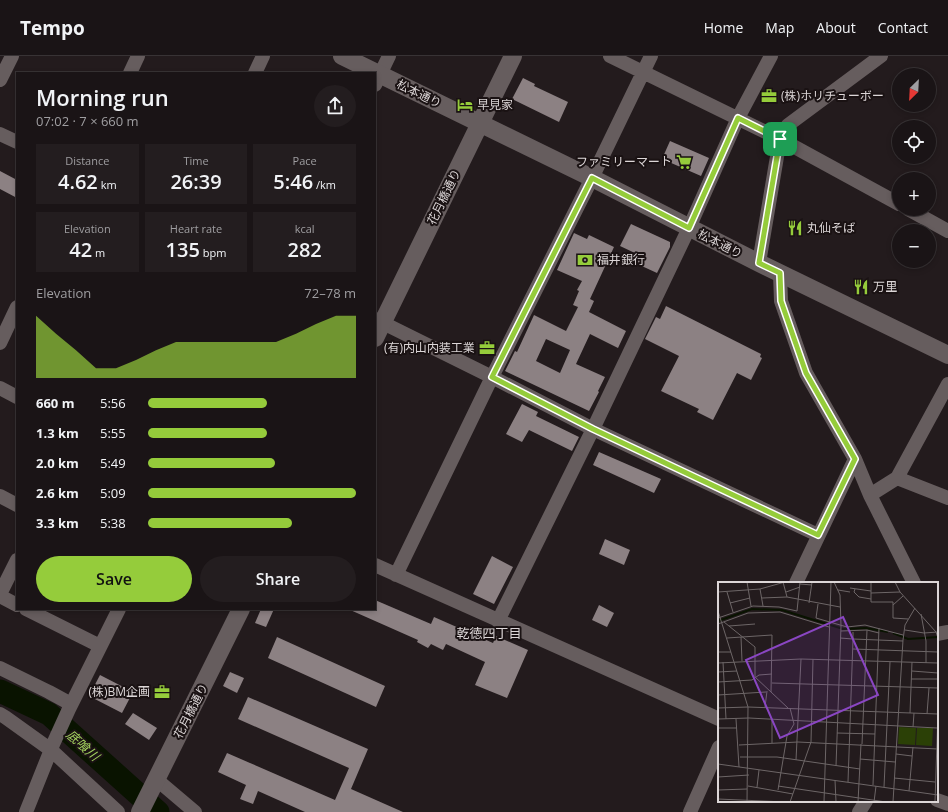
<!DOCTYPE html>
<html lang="en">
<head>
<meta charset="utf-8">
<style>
  body { margin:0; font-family:"Open Sans","Noto Sans JP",sans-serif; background:#231d1f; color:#f1f3f6; height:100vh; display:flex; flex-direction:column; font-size:15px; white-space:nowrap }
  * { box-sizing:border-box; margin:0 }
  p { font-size:13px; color:#9f9ea1 }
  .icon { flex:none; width:22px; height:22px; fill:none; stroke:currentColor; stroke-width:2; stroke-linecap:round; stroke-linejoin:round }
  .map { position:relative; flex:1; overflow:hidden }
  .side { position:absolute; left:16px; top:16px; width:360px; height:538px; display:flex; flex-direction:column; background:#1a1416; border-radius:0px; box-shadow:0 2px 6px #0003,0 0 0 1px #383335 }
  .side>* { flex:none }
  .needle { width:26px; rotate:204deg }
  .buttons { position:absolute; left:892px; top:12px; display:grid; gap:8px }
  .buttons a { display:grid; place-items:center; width:44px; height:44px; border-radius:50%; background:#1a1416; box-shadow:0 2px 6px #0003,0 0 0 1px #383335; font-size:20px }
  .pin { position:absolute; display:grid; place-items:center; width:34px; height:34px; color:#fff; margin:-17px; border-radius:8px; box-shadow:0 2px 6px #0006 }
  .round { display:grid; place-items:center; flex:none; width:42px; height:42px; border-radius:21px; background:#231d1f }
  .headline { display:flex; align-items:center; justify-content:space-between; height:68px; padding:0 20px }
  h1 { font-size:22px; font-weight:600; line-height:30px }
  .figures { display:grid; grid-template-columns:repeat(3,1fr); gap:6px; height:68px; padding:4px 20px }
  .figures div { display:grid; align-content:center; border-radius:0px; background:#231d1f; text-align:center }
  .figures b { font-size:20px; font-weight:600 }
  .figures small { font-size:11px; font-weight:400 }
  .figures p { font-size:11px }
  .chart { height:112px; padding:8px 20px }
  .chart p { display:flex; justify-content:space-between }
  .chart svg { width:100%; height:72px; margin-top:4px; fill:#95cc3b; opacity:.7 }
  .button { display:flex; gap:8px; margin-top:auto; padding:8px 20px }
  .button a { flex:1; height:46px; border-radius:24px; background:#95cc3b; color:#111; font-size:16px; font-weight:600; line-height:46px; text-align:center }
  .button a+a { background:#231d1f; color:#f1f3f6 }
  ul { padding:0 20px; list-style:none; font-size:13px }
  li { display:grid; grid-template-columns:64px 48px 1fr; align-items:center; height:30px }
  li i { height:10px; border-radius:5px; background:#95cc3b }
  header { display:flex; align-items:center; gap:24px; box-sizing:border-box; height:56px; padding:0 20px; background:#1a1416; border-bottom:1px solid #383335 }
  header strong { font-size:19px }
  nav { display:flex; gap:22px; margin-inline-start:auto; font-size:14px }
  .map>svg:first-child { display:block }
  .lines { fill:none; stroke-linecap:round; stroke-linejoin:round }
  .river { stroke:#091300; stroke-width:23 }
  .building { fill:#8c8183; fill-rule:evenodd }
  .minor { stroke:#665d5e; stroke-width:14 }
  .tertiary { stroke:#665d5e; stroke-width:18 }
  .route-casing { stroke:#fff; stroke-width:8 }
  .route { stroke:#95cc3b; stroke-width:5 }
  .labels { text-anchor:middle; stroke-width:4; stroke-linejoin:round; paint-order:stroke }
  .street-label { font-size:12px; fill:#dcd6d7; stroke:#1a1213 }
  .poi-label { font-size:12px; fill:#dcd6d7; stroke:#1a1213; text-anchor:start }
  .neighbourhood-label { font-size:13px; fill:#dcd6d7; stroke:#1a1213 }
  .water-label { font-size:13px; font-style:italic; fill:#a3d25f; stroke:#1a1213 }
  .inset-river { fill:none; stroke:#091300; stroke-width:2 }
  .inset-road { fill:none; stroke:#6d6667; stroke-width:1 }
  .view { fill:#8a46c3; fill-opacity:0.15; stroke:#8a46c3; stroke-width:2 }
  .inset-edge { fill:none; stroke:#dcd6d7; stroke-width:2 }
</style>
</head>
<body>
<header>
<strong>Tempo</strong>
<nav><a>Home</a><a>Map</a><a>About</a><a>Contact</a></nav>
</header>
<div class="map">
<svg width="948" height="756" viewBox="0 0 948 756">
  <rect width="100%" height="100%" fill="#231b1d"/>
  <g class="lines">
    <path class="river" d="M0 635 49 658 158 756"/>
  </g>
  <path class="building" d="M523 22 535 28 534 30 568 46 559 66 512 43Z
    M670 85 709 102 701 120 662 103Z
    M0 115 17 124V142L0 133Z
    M631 168 670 186V191L657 217 633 206 637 198 620 190Z
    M574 177 587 183 589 179 614 191 590 243 594 245 589 256 626 275 618 292 590 278 576 308 605 321 598 335 599 336 589 355 505 315 515 295 517 296 534 259 566 275 578 251 573 249 579 235 577 234 582 225 557 214ZM546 283 570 294 560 317 536 305Z
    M666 250 761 298 760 301 762 302 751 324 737 317 713 364 697 356 699 353 661 335 679 300 645 283 656 261 660 263Z
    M522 348 538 356 536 360 579 381 572 395 529 374 522 386 506 378Z
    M599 396 661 423 654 437 593 409Z
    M605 483 630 494 624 509 599 498Z
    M492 500 513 511 494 548 473 538Z
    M375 544 431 568 434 561 493 587 496 580 528 594 507 642 475 629 485 606 446 588 443 594 431 588 428 592 417 586 418 584 348 553H375Z
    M599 549 614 557 607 571 592 564Z
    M261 553H274L266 571 255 567Z
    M277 581 385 630 376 651 268 602Z
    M230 616 244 622 237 637 223 630Z
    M100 619 133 636 122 657 89 640Z
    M248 641 368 693 351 733 403 756H305L258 735 253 748 240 743 246 729 218 716 227 697 335 744 349 712 238 663Z
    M133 657 157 672 149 684 125 668Z"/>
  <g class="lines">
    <path class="minor" d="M610 0 780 83 899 148
      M130 17 138 0
      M255 17 263 0
      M0 24 12 0
      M375 29 389 0
      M0 78 17 86
      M908 153 948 175
      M759 207 780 83 788 69 881 0
      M780 217 781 245 806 317 855 403 870 439 914 527
      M375 263 492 321 593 373 818 479
      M0 287 17 251
      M0 332 17 341
      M897 422 948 442
      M870 439 897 422 948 328
      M0 440 17 449
      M375 509 719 663
      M396 519 492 321 592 122 651 0
      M796 527 855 403
      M0 538 17 504
      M0 540 17 549
      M26 553 100 590
      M498 565 593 373 689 172 738 62 771 0
      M937 578 948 576
      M0 612 49 636 71 648
      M0 658 5 661 51 694 118 756
      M156 723 195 756
      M937 744 948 748
      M26 756 54 686 69 653 119 553
      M690 756 719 691
      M859 756 866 745"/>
    <path class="tertiary" d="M342 0 592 122 759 207 948 299
      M375 282 513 0
      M140 756 241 553"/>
  </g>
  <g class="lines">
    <defs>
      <path id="route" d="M738 62 780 83 759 207 780 217 781 245 806 317 855 403 818 479 593 373 492 321 592 122 689 172Z"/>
    </defs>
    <use href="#route" class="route-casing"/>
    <use href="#route" class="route"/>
  </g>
  <defs>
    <symbol id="office-bare" viewBox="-9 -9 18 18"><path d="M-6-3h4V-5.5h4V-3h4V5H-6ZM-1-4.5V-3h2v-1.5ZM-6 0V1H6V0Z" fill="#95cc3b" stroke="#1a1213" stroke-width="2.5" paint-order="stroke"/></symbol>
    <symbol id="hotel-bare" viewBox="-9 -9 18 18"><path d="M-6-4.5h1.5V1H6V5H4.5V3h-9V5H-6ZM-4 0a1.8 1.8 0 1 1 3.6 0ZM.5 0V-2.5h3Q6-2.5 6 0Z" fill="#95cc3b" stroke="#1a1213" stroke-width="2.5" paint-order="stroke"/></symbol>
    <symbol id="supermarket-bare" viewBox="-9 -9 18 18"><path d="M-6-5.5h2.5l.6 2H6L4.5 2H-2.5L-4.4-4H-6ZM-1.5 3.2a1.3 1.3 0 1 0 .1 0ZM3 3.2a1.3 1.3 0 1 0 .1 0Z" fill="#95cc3b" stroke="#1a1213" stroke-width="2.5" paint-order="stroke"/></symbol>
    <symbol id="restaurant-bare" viewBox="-9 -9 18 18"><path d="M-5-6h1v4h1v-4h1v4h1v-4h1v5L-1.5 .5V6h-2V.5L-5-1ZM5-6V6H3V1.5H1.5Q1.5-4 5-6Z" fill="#95cc3b" stroke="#1a1213" stroke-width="2.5" paint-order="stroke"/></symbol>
    <symbol id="bank-bare" viewBox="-9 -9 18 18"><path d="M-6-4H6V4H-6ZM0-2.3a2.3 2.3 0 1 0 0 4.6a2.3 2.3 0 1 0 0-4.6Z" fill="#95cc3b" stroke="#1a1213" stroke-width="2.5" paint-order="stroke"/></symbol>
  </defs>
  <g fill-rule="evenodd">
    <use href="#office-bare" x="758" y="29" width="22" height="22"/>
    <use href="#hotel-bare" x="454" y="38" width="22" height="22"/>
    <use href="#supermarket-bare" x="673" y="95" width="22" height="22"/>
    <use href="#restaurant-bare" x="784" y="161" width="22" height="22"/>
    <use href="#bank-bare" x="574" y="193" width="22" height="22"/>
    <use href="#restaurant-bare" x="850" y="220" width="22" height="22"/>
    <use href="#office-bare" x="476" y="281" width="22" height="22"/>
    <use href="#office-bare" x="151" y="625" width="22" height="22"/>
  </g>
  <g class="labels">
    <g class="street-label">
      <text transform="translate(419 38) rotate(26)" y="4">松本通り</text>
      <text transform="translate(444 141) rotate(-64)" y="4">花月橋通り</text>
      <text transform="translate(720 188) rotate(27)" y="4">松本通り</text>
      <text transform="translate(191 655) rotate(-63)" y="4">花月橋通り</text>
    </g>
    <g class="poi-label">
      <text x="781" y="44">(株)ホリチューボー</text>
      <text x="477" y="53">早見家</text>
      <text x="672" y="110" text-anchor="end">ファミリーマート</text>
      <text x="807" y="176">丸仙そば</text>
      <text x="597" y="208">福井銀行</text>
      <text x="873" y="235">万里</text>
      <text x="475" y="296" text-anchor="end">(有)内山内装工業</text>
      <text x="150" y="640" text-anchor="end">(株)BM企画</text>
    </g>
    <g class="neighbourhood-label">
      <text x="489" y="582">乾徳四丁目</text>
    </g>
    <g class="water-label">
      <text transform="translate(83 689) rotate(42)" y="5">底喰川</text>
    </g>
  </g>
  <g transform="translate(718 526)">
    <rect width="220" height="220" fill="#231b1d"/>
    <path d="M181 145 198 146 197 163 180 162ZM199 146H215L214 164 198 163Z" fill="#2b4006"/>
    <path class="inset-river" d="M0 39 34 27 64 28 125 47 148 46 170 50M175 51 190 57 220 55"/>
    <path class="inset-road" d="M29 0 33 24M65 0 69 15M116 0 122 13 123 44 118 184M153 0V20H175V23M177 0 182 10 218 50 220 56M82 2 94 3M132 6 153 9M42 7 45 24M137 7 136 10 141 15 153 17M120 8 132 10M0 10 42 7 67 0M9 10 15 30M68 10 82 5M153 11 182 10M44 16 69 15 122 25M12 21 32 16M91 21 94 0M100 22 98 36 129 45 147 43 185 53M175 23V36L190 37M175 23 185 14M0 29 30 125 29 220M203 32 208 59V81M0 36 35 24 61 25 79 29 82 0M6 40 37 65V95L70 126M0 42 30 31 62 30 111 45M11 44 37 42M187 48 206 51 220 50M123 49 149 48 161 51M23 55 24 79M9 56 54 53 53 110M122 56 135 57V50M135 67 220 70M0 70H13M5 80 8 137M0 81 83 77 220 81M194 89 220 91M0 90 19 89M193 97H220M0 100 34 98 41 93 54 92M54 101 220 106M0 113 48 110M47 125 49 109M0 126 30 125 220 132M192 131 194 80M209 132 211 106M0 137 31 136 219 146M18 137 21 185M54 138V161M195 145 196 131M0 146H19M119 151 157 152M144 162 149 48M21 163 80 160 220 167M178 172 194 174M22 175H59L142 187M142 177 177 180M78 178 83 77M0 182 220 213M0 195 31 193M176 196 217 200M117 198 118 220M130 200 135 57 185 59M155 203 161 46M30 204 75 212M60 204 168 220M39 205 41 188M166 205 172 80M0 208 29 207M60 208 69 154 76 142 72 126M191 209 195 165M0 217 67 220M72 220 93 160 95 77M106 220 113 0M140 220 143 162M156 220 158 204M175 220 185 58 187 43 197 26M217 220 220 130"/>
    <path class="view" d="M125 35 160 113 62 156 28 78Z"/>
    <rect width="220" height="220" class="inset-edge"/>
  </g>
</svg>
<div class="buttons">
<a><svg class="needle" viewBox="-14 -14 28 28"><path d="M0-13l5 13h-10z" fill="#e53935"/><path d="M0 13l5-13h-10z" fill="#9f9ea1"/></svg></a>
<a><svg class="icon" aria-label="locate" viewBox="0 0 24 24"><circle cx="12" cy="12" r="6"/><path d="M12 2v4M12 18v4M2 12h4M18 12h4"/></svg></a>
<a>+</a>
<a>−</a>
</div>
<div class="pin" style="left:780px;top:83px;background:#1e9e55"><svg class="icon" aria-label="arrive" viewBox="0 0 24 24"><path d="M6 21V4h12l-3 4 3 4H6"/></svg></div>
<section class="side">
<div class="headline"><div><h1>Morning run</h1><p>07:02 · 7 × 660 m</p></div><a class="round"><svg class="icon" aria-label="share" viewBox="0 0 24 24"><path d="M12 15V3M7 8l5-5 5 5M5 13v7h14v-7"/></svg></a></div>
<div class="figures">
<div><p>Distance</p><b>4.62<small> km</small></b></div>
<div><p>Time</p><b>26:39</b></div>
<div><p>Pace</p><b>5:46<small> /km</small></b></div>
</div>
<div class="figures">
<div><p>Elevation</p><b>42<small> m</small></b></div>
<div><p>Heart rate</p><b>135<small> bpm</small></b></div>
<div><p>kcal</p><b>282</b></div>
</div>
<div class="chart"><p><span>Elevation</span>72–78 m</p>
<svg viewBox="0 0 160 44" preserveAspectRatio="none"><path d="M0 44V6L10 17L20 27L30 38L40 38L50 33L60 27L70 22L80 22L90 22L100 22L110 22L120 22L130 17L140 11L150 6L160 6V44z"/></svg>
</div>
<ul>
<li><b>660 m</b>5:56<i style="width:57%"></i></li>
<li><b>1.3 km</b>5:55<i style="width:57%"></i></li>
<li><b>2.0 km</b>5:49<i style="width:61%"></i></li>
<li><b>2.6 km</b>5:09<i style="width:100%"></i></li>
<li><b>3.3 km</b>5:38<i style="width:69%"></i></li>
</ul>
<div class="button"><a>Save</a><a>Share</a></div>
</section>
</div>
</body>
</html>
